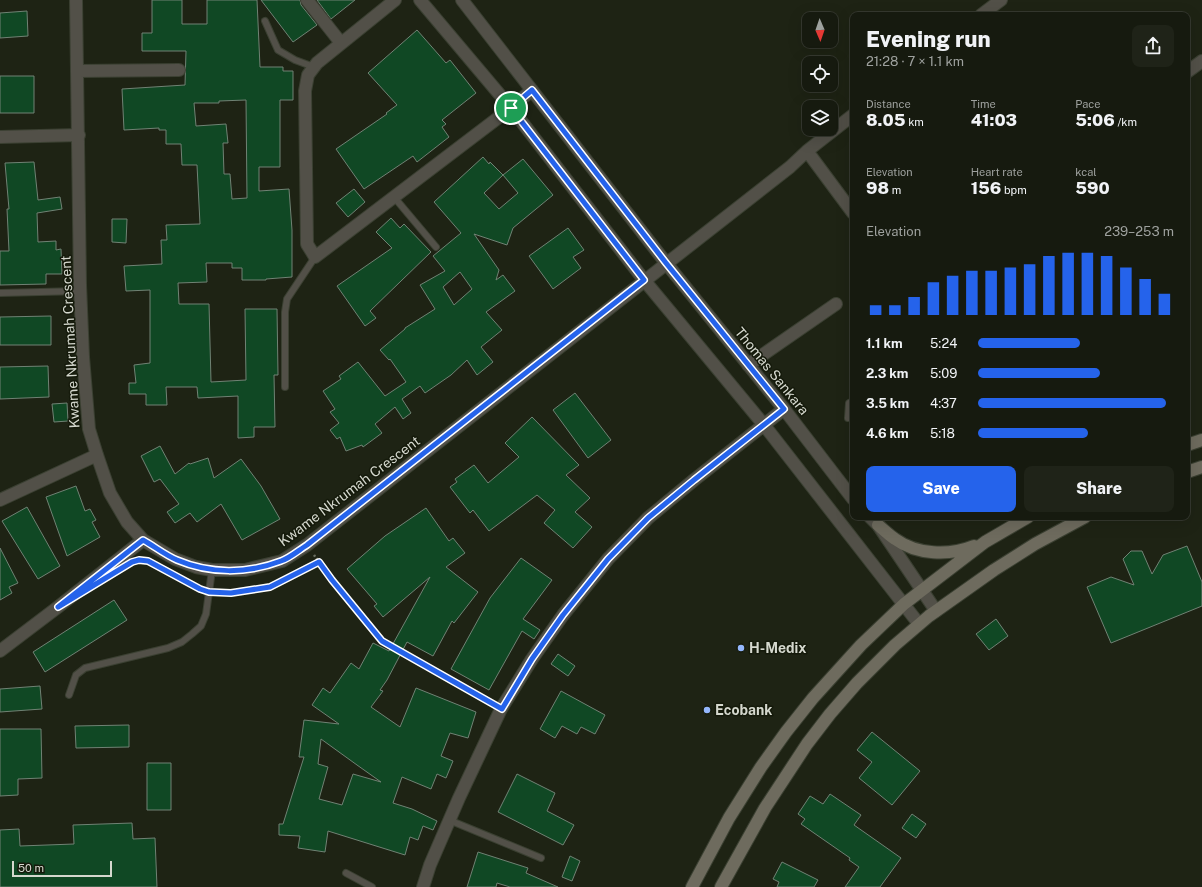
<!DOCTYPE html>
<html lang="en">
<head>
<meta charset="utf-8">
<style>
  body { margin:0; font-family:"Public Sans",sans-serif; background:#1f2318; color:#f1f3f6; height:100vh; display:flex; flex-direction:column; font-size:15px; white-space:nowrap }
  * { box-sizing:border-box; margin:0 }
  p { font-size:13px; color:#9ea19e }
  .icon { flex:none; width:22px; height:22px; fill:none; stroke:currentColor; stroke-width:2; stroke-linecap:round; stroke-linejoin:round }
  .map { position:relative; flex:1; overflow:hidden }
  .panel { position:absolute; left:850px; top:12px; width:340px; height:508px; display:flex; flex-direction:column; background:#161a0f; border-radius:8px; box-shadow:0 4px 16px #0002,0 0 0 1px #35382f }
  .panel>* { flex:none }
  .needle { width:26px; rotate:178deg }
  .tools { position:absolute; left:802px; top:12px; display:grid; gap:8px }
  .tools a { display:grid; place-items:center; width:36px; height:36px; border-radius:8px; background:#161a0f; box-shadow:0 4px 16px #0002,0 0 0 1px #35382f; font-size:20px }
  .scale { position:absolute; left:12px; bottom:10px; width:100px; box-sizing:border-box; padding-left:4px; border:2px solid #d5d8ce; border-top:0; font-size:11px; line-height:14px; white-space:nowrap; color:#d5d8ce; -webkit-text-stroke:3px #151a0b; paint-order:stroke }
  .pin { position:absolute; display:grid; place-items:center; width:34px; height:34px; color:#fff; margin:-17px; border:2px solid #fff; border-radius:50%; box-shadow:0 1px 4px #0007 }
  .round { display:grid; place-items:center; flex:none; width:42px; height:42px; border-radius:8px; background:#1f2318 }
  .summary { display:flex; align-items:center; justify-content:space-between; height:68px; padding:0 16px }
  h1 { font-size:22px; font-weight:800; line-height:30px }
  .stats { display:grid; grid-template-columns:repeat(3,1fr); gap:6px; height:68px; padding:4px 16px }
  .stats div { display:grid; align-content:center }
  .stats b { font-size:17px; font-weight:800 }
  .stats small { font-size:11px; font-weight:400 }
  .stats p { font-size:11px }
  .chart { height:112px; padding:8px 16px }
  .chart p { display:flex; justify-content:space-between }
  .chart svg { width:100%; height:72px; margin-top:4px; stroke:#2563eb; stroke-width:6 }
  .button { display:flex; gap:8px; margin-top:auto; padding:8px 16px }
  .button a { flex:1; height:46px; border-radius:8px; background:#2563eb; color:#fff; font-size:16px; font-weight:800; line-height:46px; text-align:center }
  .button a+a { background:#1f2318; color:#f1f3f6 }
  ul { padding:0 16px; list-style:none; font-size:13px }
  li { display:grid; grid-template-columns:64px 48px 1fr; align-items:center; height:30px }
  li i { height:10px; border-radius:5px; background:#2563eb }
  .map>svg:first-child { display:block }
  .building { fill:#104824; stroke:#708274; fill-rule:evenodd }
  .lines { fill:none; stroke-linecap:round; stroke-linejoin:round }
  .lane-casing { stroke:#3b4032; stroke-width:8 }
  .street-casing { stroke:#3b4032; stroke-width:14 }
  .secondary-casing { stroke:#3b4032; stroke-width:14 }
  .path { stroke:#6a6e61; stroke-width:2.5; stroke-dasharray:2 2; stroke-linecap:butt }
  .lane { stroke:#525048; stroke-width:6 }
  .street { stroke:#525048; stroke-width:12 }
  .secondary { stroke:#6e6b5e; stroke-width:12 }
  .route-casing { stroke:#fff; stroke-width:8 }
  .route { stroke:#2563eb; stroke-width:5 }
  .poi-dot { fill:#94b7fd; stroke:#151a0b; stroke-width:1.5 }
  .labels { text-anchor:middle; stroke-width:3; stroke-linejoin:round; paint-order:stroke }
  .street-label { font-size:14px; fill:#d5d8ce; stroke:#151a0b }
  .poi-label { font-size:14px; font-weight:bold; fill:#d5d8ce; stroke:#151a0b; text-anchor:start }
</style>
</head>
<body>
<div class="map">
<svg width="1202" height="887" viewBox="0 0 1202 887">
  <rect width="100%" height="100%" fill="#1e2314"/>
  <path class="building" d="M152 0H182V24H207V0H257L260 67H283V71H293V100H280V167H259V191L289 189 292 230V277L266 279V280H242V268H232V263H206L207 282 178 283 179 304H209L211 382 246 380 245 309H277L278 375H274L275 427H254V437L238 438V396L198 398 197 387H166L167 405H146V394H129V383H136L134 365 150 363V290L126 291 124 266 162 264 161 240H167L166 225 200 224 197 165H182L181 144H166V130H159V128L124 130 122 89 185 85 186 51H142V33H152ZM246 100 247 198 232 199 230 174H224L223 143H228L226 124 196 126 194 103H219V101Z
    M261 0H300L301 5 317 25 293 42Z
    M317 0H355L331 19Z
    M27 11 28 36 0 38V13Z
    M417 30 446 63 450 60 476 93 442 120 446 124 442 127 449 137 417 162 413 156 364 189 336 149 387 114 386 113 397 105 368 73Z
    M0 76H34V113H0Z
    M483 157 489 164 490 162 503 175 484 193 499 209 518 193 503 175 523 159 553 195 513 228 507 245 474 234 499 270 496 280 503 275 515 291 486 312 502 330 481 347 493 362 477 375 467 360 451 375 425 393 420 386 402 399 411 413 403 419 395 407 375 424 382 433 363 447 362 445 346 451 340 437 337 439 330 430 339 423 330 412 335 409 323 391 341 379 339 376 358 362 385 396 406 382 390 359 389 360 380 350 405 329V328L435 309 420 285 445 271 433 256 461 233 434 202ZM460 272 472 289 454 305 443 287Z
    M34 162 38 200 60 197 62 209 37 213 38 242 56 241V250L61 249 62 274H46V284L0 285V251H9L7 209H9L5 163Z
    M354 189 365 202 348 217 336 203Z
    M391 218 400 228 404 224 431 252 370 311 376 318 365 326 337 286 392 248 376 232Z
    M112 219H127L126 243 112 242Z
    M568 228 584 250 573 257 581 268 553 289 529 256Z
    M51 316V345H0V317Z
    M48 366 49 397 0 399V367Z
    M575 393 611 440 588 458 553 410Z
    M67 403 68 421 54 422 52 404Z
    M532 417 579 465 566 475 590 498 575 512 592 527 573 548 544 523 555 510 537 495 489 531 473 510 470 513 450 487 457 482 455 479 474 465 488 483 519 457 505 443Z
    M160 446 175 474 189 463 190 464 208 458 214 478 241 459 261 486 280 519 242 540 221 504 197 522 190 513 175 523 167 512 179 504 160 479 154 482 141 456Z
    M76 486 85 511 90 509 96 520 92 522 100 537 67 556 46 497Z
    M27 507 60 566 38 579 2 521Z
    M426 508 449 541 453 538 465 553 446 567 478 592 454 623 452 621 433 656 407 642 387 680 380 690 383 691 371 707 400 727 416 688 476 712 468 738 450 733 441 756 453 761 446 778 437 774 431 789 402 777 393 803 412 809 437 821 433 830 423 826 418 840 410 837 405 855 328 831 325 852 298 848 300 836 279 835V824H283L304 757H299L304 720 339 724 312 705 323 688 330 693 351 663 359 669 373 643 389 651 430 577 383 617 374 606 377 604 347 569 385 536ZM321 739 357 765 381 782 353 774 342 805 319 799 328 767 318 764Z
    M1187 546 1202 582V606L1111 643 1087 587 1111 577 1134 585 1123 559 1131 551H1142L1152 574 1163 555Z
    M0 548 18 583 9 587 12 593 0 600Z
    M521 558 552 580 523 619 540 630 534 639 522 631 489 690 451 669 490 598Z
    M114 600 127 620 45 672 33 652Z
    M996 619 1008 636 989 650 976 634Z
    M558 654 575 666 568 676 551 664Z
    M40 686 42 709 0 712V689Z
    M561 691 605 715 595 734 581 727 577 734 562 726 555 738 540 729Z
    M129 725V747L76 748 75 726Z
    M0 729H41L42 778 18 779V795L0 796Z
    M872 732 920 771 892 805 859 778 872 762 857 750Z
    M147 763H171V810H147Z
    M517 774 555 793 547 811 574 825 563 845 498 812Z
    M830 794 861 815 854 825 901 858 880 887H845L859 867 849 860 850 858 801 824 805 819 798 814 810 796 823 804Z
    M912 814 926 824 916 838 902 828Z
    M132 823 133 839 155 838 157 887H0V830L19 829 20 846 74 844 73 825Z
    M478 852 528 868 526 873 558 887H510L497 883 496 887H467Z
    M570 856 580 861 572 881 562 877Z
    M782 862 818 880 814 887H777L779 882 773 879Z"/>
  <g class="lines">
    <defs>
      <path id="lane" d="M265 21 278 50 295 60 314 67
        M394 197 436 247
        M0 293 80 291
        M285 387V312L287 299 315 257
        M848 418 849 403 853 401
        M69 695 76 675 85 668 168 648 182 642 192 634 201 626 206 614 212 570
        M449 820 541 858
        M346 873 372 887"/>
      <path id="street" d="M76 0 80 285 83 357 89 429 97 455 110 493 127 522 143 540 175 559 196 567 212 570H245L282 561 307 545 790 167 807 151 853 115
        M307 0 341 43
        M395 0 317 63 308 75 305 91 307 244 315 257 511 108 532 90
        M420 0 511 108 644 280 764 425 919 624
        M462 0 666 263 784 409 853 499
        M981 15 1001 0
        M77 71 179 70
        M1187 72 1202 61
        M0 137 79 135
        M807 151 853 213
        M748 365 836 304
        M0 500 97 455
        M870 517 878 525 936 611
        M0 651 58 607 143 540
        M423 887 430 865 459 798 501 709 532 659 563 615 608 559 648 518 694 480 784 409"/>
      <path id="secondary" d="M1187 445 1202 440
        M1187 472 1202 467
        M878 525C884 530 889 535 895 539 917 555 949 556 974 546
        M692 887 729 818 761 767 786 732 813 698 861 645 904 604 985 542 1028 517
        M721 887 765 808 807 744 830 714 857 683 895 645 929 616 994 570 1035 544 1085 517"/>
    </defs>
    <use href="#lane" class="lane-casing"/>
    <use href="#street" class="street-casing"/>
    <use href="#secondary" class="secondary-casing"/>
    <path class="path" d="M314 555 332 580 382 641 491 703
      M138 560 147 561 201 590
      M218 592 231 593 270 587 319 562"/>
    <use href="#lane" class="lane"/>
    <use href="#street" class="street"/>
    <use href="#secondary" class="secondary"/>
  </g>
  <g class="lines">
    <defs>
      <path id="route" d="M532 90 666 263 784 409 694 480 648 518 608 559 563 615 532 659 502 709 382 641 332 580 319 562 270 587 231 593 209 592 200 589 148 561 139 560 132 562 58 607 143 540C154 546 165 555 177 560 210 574 247 574 281 561 290 558 299 550 307 545L644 280 511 108Z"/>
    </defs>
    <use href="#route" class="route-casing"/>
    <use href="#route" class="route"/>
  </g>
  <g class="poi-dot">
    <circle cx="741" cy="648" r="4"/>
    <circle cx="707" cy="710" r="4"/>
  </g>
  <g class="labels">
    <g class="street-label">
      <text transform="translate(70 342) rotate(-93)" y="5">Kwame Nkrumah Crescent</text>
      <text transform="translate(772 371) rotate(51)" y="5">Thomas Sankara</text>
      <text transform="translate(349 491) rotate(-37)" y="5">Kwame Nkrumah Crescent</text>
    </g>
    <g class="poi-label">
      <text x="749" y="653">H-Medix</text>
      <text x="715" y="715">Ecobank</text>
    </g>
  </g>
</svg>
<div class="tools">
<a><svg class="needle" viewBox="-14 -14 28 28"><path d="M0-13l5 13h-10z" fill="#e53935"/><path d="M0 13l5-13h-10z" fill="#9ea19e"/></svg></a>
<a><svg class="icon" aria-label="locate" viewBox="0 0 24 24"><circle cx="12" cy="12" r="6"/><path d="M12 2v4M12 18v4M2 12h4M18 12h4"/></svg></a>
<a><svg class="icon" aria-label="layers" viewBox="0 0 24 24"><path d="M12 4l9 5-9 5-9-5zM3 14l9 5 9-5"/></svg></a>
</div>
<div class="scale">50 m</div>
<div class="pin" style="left:511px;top:108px;background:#1e9e55"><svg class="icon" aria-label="arrive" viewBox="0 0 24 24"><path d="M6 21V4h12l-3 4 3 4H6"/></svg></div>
<section class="panel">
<div class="summary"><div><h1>Evening run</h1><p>21:28 · 7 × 1.1 km</p></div><a class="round"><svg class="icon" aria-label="share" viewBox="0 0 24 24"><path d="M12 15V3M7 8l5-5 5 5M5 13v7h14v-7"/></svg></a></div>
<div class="stats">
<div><p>Distance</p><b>8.05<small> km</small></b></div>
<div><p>Time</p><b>41:03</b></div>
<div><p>Pace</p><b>5:06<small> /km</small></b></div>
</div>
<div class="stats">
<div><p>Elevation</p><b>98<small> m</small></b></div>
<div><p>Heart rate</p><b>156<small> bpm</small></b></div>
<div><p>kcal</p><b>590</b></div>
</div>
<div class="chart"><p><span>Elevation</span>239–253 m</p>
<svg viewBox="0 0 160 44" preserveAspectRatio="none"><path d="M5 44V38M15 44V38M25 44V33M35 44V24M45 44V20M55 44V17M65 44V17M75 44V15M85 44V13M95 44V8M105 44V6M115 44V6M125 44V8M135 44V15M145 44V22M155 44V31"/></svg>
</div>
<ul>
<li><b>1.1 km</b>5:24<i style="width:52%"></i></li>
<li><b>2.3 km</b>5:09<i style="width:62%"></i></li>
<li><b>3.5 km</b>4:37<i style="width:96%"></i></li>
<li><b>4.6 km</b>5:18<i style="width:56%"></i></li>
</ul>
<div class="button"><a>Save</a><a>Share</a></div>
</section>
</div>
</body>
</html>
